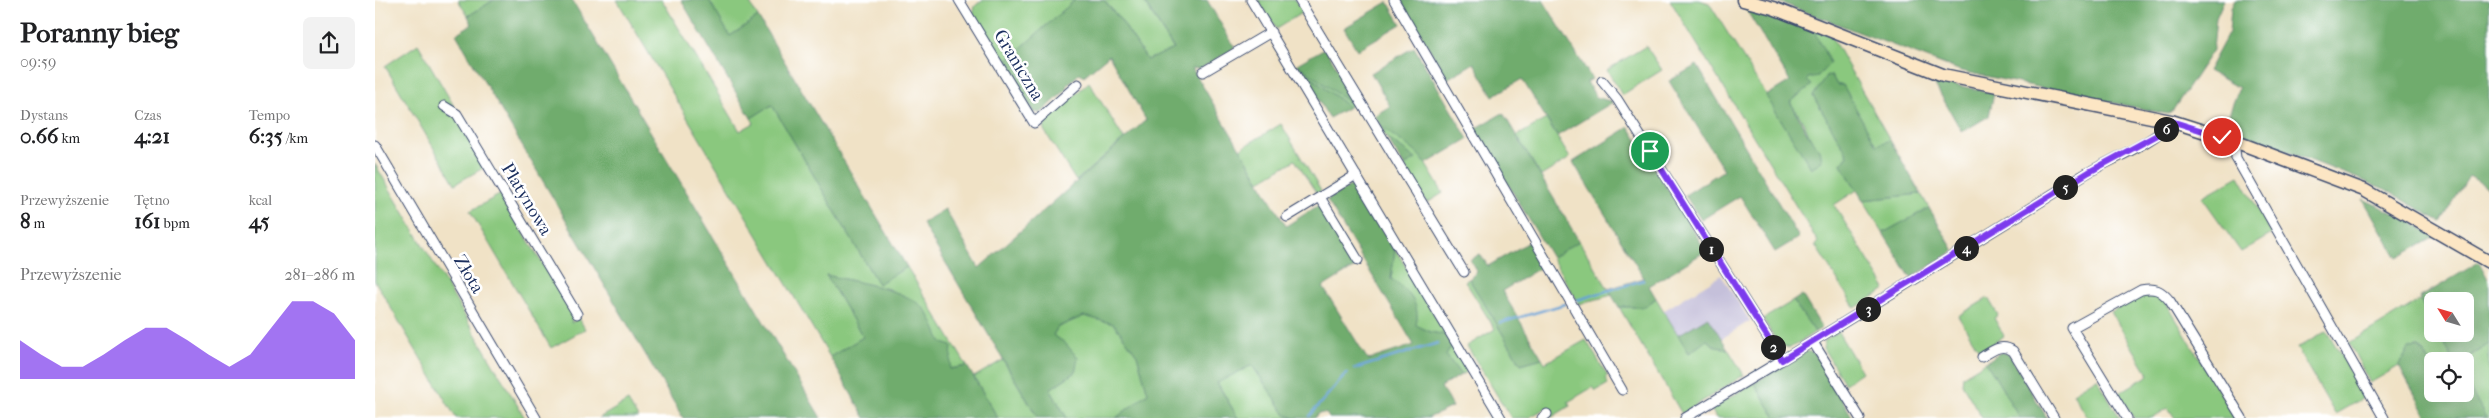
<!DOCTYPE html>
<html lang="pl">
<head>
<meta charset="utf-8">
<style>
  body { margin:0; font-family:"IM FELL French Canon",serif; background:#f2f2f2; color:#202124; height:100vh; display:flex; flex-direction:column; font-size:19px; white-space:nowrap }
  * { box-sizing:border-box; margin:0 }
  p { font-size:16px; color:#757577 }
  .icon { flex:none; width:28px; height:28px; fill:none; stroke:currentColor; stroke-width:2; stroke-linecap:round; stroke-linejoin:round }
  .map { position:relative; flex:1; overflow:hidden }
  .panel { display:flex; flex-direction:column; background:#fff; width:375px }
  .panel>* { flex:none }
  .needle { width:32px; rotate:307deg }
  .fabs { position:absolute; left:2049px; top:292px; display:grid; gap:10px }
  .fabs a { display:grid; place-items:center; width:50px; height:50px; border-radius:8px; background:#fff; box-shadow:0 5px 20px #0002; font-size:25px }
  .pin { position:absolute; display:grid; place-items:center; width:42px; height:42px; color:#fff; margin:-21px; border:2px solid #fff; border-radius:50%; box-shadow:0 1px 5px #0007 }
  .km { position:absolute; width:25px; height:25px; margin:-12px; border-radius:50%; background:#222; color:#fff; font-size:14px; line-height:25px; text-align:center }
  .round { display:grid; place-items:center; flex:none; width:52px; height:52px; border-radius:8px; background:#f2f2f2 }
  .headline { display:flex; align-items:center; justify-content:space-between; height:85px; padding:0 20px }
  h1 { font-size:28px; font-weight:700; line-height:38px }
  .stats { display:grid; grid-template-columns:repeat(3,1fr); gap:8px; height:85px; padding:5px 20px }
  .stats div { display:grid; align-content:center }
  .stats b { font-size:21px; font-weight:700 }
  .stats small { font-size:14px; font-weight:400 }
  .stats p { font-size:14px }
  .chart { height:140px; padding:10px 20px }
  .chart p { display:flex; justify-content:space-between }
  .chart svg { width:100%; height:90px; margin-top:5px; fill:#7c3aed; opacity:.7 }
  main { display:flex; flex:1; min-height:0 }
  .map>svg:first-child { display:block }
  .industrial { fill:#c5c0da }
  .green { fill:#8ac87e; stroke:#527c6e }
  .forest { fill:#6fac6d; stroke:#456e66 }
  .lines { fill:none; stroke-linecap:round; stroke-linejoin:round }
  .stream { stroke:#65a1d5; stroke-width:2.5 }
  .street-casing { stroke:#3b4a6e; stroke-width:11 }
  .secondary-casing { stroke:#3b4a6e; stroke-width:15 }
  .street { stroke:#fff; stroke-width:9 }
  .secondary { stroke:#fce6c4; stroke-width:12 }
  .route-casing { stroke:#fff; stroke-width:10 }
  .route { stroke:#7c3aed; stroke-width:6 }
  .labels { text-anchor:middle; stroke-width:5; stroke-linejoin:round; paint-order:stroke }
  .street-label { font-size:18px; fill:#1b2f5e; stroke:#fff }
</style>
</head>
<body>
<main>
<section class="panel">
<div class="headline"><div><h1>Poranny bieg</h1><p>09:59</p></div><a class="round"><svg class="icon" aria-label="share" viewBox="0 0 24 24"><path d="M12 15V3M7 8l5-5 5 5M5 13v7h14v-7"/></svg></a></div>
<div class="stats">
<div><p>Dystans</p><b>0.66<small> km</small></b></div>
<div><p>Czas</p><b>4:21</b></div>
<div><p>Tempo</p><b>6:35<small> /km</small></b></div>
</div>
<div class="stats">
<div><p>Przewyższenie</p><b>8<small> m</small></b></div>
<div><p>Tętno</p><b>161<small> bpm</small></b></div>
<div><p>kcal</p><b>45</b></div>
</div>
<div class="chart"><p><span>Przewyższenie</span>281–286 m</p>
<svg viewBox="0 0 160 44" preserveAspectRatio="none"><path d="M0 44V25L10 32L20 38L30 38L40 32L50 25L60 19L70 19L80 25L90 32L100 38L110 32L120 19L130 6L140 6L150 12L160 25V44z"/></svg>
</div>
</section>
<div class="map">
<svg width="2114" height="418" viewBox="0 0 2114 418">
  <rect width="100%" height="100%" fill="#fff"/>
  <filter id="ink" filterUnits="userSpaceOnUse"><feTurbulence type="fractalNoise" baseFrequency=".02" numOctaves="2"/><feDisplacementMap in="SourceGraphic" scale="10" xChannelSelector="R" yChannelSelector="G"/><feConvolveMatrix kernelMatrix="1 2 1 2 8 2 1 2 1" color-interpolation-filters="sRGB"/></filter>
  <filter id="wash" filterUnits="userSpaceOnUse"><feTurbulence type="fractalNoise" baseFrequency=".0096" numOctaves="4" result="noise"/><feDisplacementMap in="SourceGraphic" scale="20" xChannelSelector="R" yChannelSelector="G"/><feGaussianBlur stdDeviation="1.12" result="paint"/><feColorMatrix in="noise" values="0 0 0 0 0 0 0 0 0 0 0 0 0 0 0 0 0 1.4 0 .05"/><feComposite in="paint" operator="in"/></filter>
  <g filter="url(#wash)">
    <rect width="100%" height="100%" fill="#f0e2c6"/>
    <path class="industrial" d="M1346 275 1375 321 1346 339 1333 317 1303 335 1288 311Z"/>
    <path class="green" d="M83 0H119L93 16Z
      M242 0H287L365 131 379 123 376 118 397 105 503 284 532 267 592 366 575 369 567 344 551 311 514 289 451 275 488 337 455 357Z
      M334 0H373L383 17 355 36Z
      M607 0H700L629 63 598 15 600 6Z
      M729 0H768L799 50 772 60 747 22Z
      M883 0H921L928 12 901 29Z
      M1295 0H1324L1334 3 1436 167C1438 136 1432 127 1415 102 1439 89 1435 53 1438 29L1456 36 1515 140 1501 146 1468 85H1462L1457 76 1438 96 1473 155 1466 164 1482 190 1459 205 1511 289 1480 308 1440 245 1443 242Z
      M43 44 80 108 73 114 80 116 110 167 80 184 10 66Z
      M1271 46 1287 70 1247 95 1232 70Z
      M922 64 977 105 974 107 925 69Z
      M714 82 749 139 701 181 669 130 671 121Z
      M1171 119 1195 158 1166 176 1142 136Z
      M906 124 946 191 942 194 920 160 885 181 865 149Z
      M1003 124 1044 153 1068 193 1052 203 1029 166 1040 159 1011 137Z
      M0 164 150 418H81L0 281Z
      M1864 176 1897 234 1866 252 1827 197Z
      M126 194 198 316 196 323 204 318 210 329 176 348 95 211Z
      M1546 194 1554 208 1508 233 1488 200Z
      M1204 241 1237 295 1204 304 1177 258Z
      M1020 249 1072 335 1055 332 1040 325 1016 279Z
      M1094 279 1146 364 1167 358 1170 363 1211 340 1232 375 1231 379 1233 384 1221 391 1218 387 1193 402 1195 406 1177 417 1171 408 1153 418H1136L1092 346 1120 329 1090 281Z
      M1775 289 1786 294 1860 418H1800L1793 408 1777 418H1759L1744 393 1774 375 1736 312Z
      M1281 298 1314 353 1332 340 1341 347 1353 349 1369 375 1307 414 1244 307H1270Z
      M1613 298 1623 315 1619 318 1629 336 1605 352 1583 316Z
      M2045 300 2057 322 2058 334H2064L2079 361H2058L2057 365 2044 347 2035 348 2024 366 1995 383 1974 343Z
      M1418 301 1440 332 1415 348 1404 345 1388 319Z
      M709 316 739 324 762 355 773 393 741 418H692L675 389 700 372 690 343 678 335 683 327Z
      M1952 331 1990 397 1960 414 1922 348Z
      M1463 332 1487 372 1470 384 1448 348 1450 340Z
      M1078 344 1093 371 1086 375 1070 355Z
      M2114 344V418H2111L2090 382V361H2087Z
      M628 360 663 418H623L599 377Z
      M1611 362 1645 418H1607L1587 384 1588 376Z
      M877 365 911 415 920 418H863L842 382Z
      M1722 378 1745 418H1713L1711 415 1698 393Z
      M1379 383 1401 418H1341L1336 409Z
      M253 401 263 418H224Z"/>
    <path class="forest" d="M119 0H197L446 418H308L81 34 97 24 93 16Z
      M306 0H334L355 36 383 17 532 267 503 284 397 105 376 118Z
      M700 0H729L747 22 772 60 799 49 768 0H832L860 48 825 69 817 68 911 226 944 205 948 207 981 262 980 267 948 287 993 360 1039 345 952 200 975 186 983 189 1020 249 1016 279C1033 291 1046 303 1041 325L1055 332 1072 335 1078 344 1071 355 1086 375 1066 387 1077 407 1053 418H954L952 414 944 413 939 418H920L911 415 877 365 842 383 863 418H741L773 393 762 355 739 324 709 316 683 327 678 335 690 343 703 358 700 372 675 389 692 418H663L547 223 570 209 604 268 771 120 734 55 709 76 705 73 691 86 693 88 666 113 658 112 629 63Z
      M1026 0H1168L1217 79 1212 82 1221 97 1238 102 1182 136 1147 79 1118 96 1099 63 1072 79Z
      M1399 0H1849L1841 18 1838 50 1798 110 1792 114 1586 71Z
      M1860 0H2114V188L2094 176 2066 222 2010 189 1849 127 1864 88 1833 71 1854 32 1856 8Z
      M1013 2 1026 24 982 50 969 28Z
      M1370 8 1390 11 1438 29 1455 63 1443 76 1433 78 1432 81 1437 85 1415 102C1424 115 1434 142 1445 149L1447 161 1436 168 1391 96 1415 81Z
      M1039 47 1093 139 1051 164C1038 143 1010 137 999 116L1015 106 996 73Z
      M950 48 982 101 977 105 922 64Z
      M1322 65 1423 236V238L1400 252 1365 196 1326 220 1310 195 1349 170 1294 81Z
      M925 69 974 107 954 118Z
      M1452 75 1457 76 1462 85H1468L1501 145 1515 140 1546 194 1488 200 1466 164 1473 155 1438 96Z
      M1555 76 1580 85 1619 93 1614 116 1587 132Z
      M1128 113 1204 241 1177 258 1100 129Z
      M1254 127 1331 251 1274 286 1281 298 1270 307H1244L1233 289 1269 278 1198 162Z
      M1011 137 1041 159 1029 166Z
      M1988 199 2034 220 2060 237 2022 258Z
      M1554 208 1579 251 1536 278 1508 233Z
      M1154 242 1168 266 1127 291 1167 358 1146 364 1094 279 1102 272 1095 260 1105 254 1113 266Z
      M2104 262 2114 281V344L2087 361H2079L2064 334H2090V301H2058L2057 322 2044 298Z
      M451 275C478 282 536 289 552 312 558 321 562 333 567 343L577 346 575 369 592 366 623 418H490L455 357 488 337Z
      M1427 295 1447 328 1440 332 1418 301Z
      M1333 317 1353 349 1341 347 1332 340 1314 353 1303 335Z
      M2044 347 2057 365 2058 394H2090L2091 382 2111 418H2053L2024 366 2034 348Z
      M1432 351 1440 354 1478 418H1401L1379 383Z
      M1626 352 1634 354 1672 418H1645L1611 362Z"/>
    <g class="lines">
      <path class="stream" d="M1202 300 1268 280
        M1125 323 1190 304
        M979 369 1063 343
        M934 416 972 373"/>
    </g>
  </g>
  <g filter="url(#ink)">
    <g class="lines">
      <defs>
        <path id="street" d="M584 0 659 123 703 84
          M876 0 1126 418
          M924 0 1089 272
          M1019 0 1247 390
          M828 72 896 32
          M1227 81 1242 99 1407 360
          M69 106 82 114 202 314
          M1859 141 1861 158 2009 418
          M0 145 161 418
          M945 197 983 260
          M912 217 981 175
          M1438 342 1485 418
          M1607 357C1618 350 1627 343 1638 351L1679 418
          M1167 418 1172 414
          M1310 418C1443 339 1575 258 1707 176 1731 161 1783 142 1796 121
          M1752 418 1697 328 1766 290C1780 287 1786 290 1795 301L1867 418"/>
        <path id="secondary" d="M1368 0 1398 8 1568 75 1796 121 1859 141 1989 190 2114 262"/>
      </defs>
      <use href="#street" class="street-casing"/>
      <use href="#secondary" class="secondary-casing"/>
      <use href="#street" class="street"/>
      <use href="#secondary" class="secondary"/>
    </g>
  </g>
  <g class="lines" filter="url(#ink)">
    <defs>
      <path id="route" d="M1275 151 1407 360 1714 172 1786 133 1796 121 1847 137"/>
    </defs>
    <use href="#route" class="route-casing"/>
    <use href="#route" class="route"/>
  </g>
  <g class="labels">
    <g class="street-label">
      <text transform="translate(644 65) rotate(59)" y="6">Graniczna</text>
      <text transform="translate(152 199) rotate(59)" y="6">Platynowa</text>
      <text transform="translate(94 274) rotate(59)" y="6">Złota</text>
    </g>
  </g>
</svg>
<div class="fabs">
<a><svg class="needle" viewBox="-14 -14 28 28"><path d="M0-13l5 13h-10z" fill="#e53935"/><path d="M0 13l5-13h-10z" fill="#757577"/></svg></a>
<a><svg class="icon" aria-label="locate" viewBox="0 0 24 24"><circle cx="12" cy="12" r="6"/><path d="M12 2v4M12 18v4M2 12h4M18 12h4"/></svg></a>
</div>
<div class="pin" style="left:1275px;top:151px;background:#1e9e55"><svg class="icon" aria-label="arrive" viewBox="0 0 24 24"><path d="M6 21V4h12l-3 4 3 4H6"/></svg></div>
<div class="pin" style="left:1847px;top:137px;background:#d93025"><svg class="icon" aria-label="check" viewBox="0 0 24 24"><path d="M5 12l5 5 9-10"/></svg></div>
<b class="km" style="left:1336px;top:249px">1</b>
<b class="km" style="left:1398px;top:347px">2</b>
<b class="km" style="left:1493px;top:309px">3</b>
<b class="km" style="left:1591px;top:248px">4</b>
<b class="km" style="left:1690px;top:187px">5</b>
<b class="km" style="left:1791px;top:129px">6</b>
</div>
</main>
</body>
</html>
